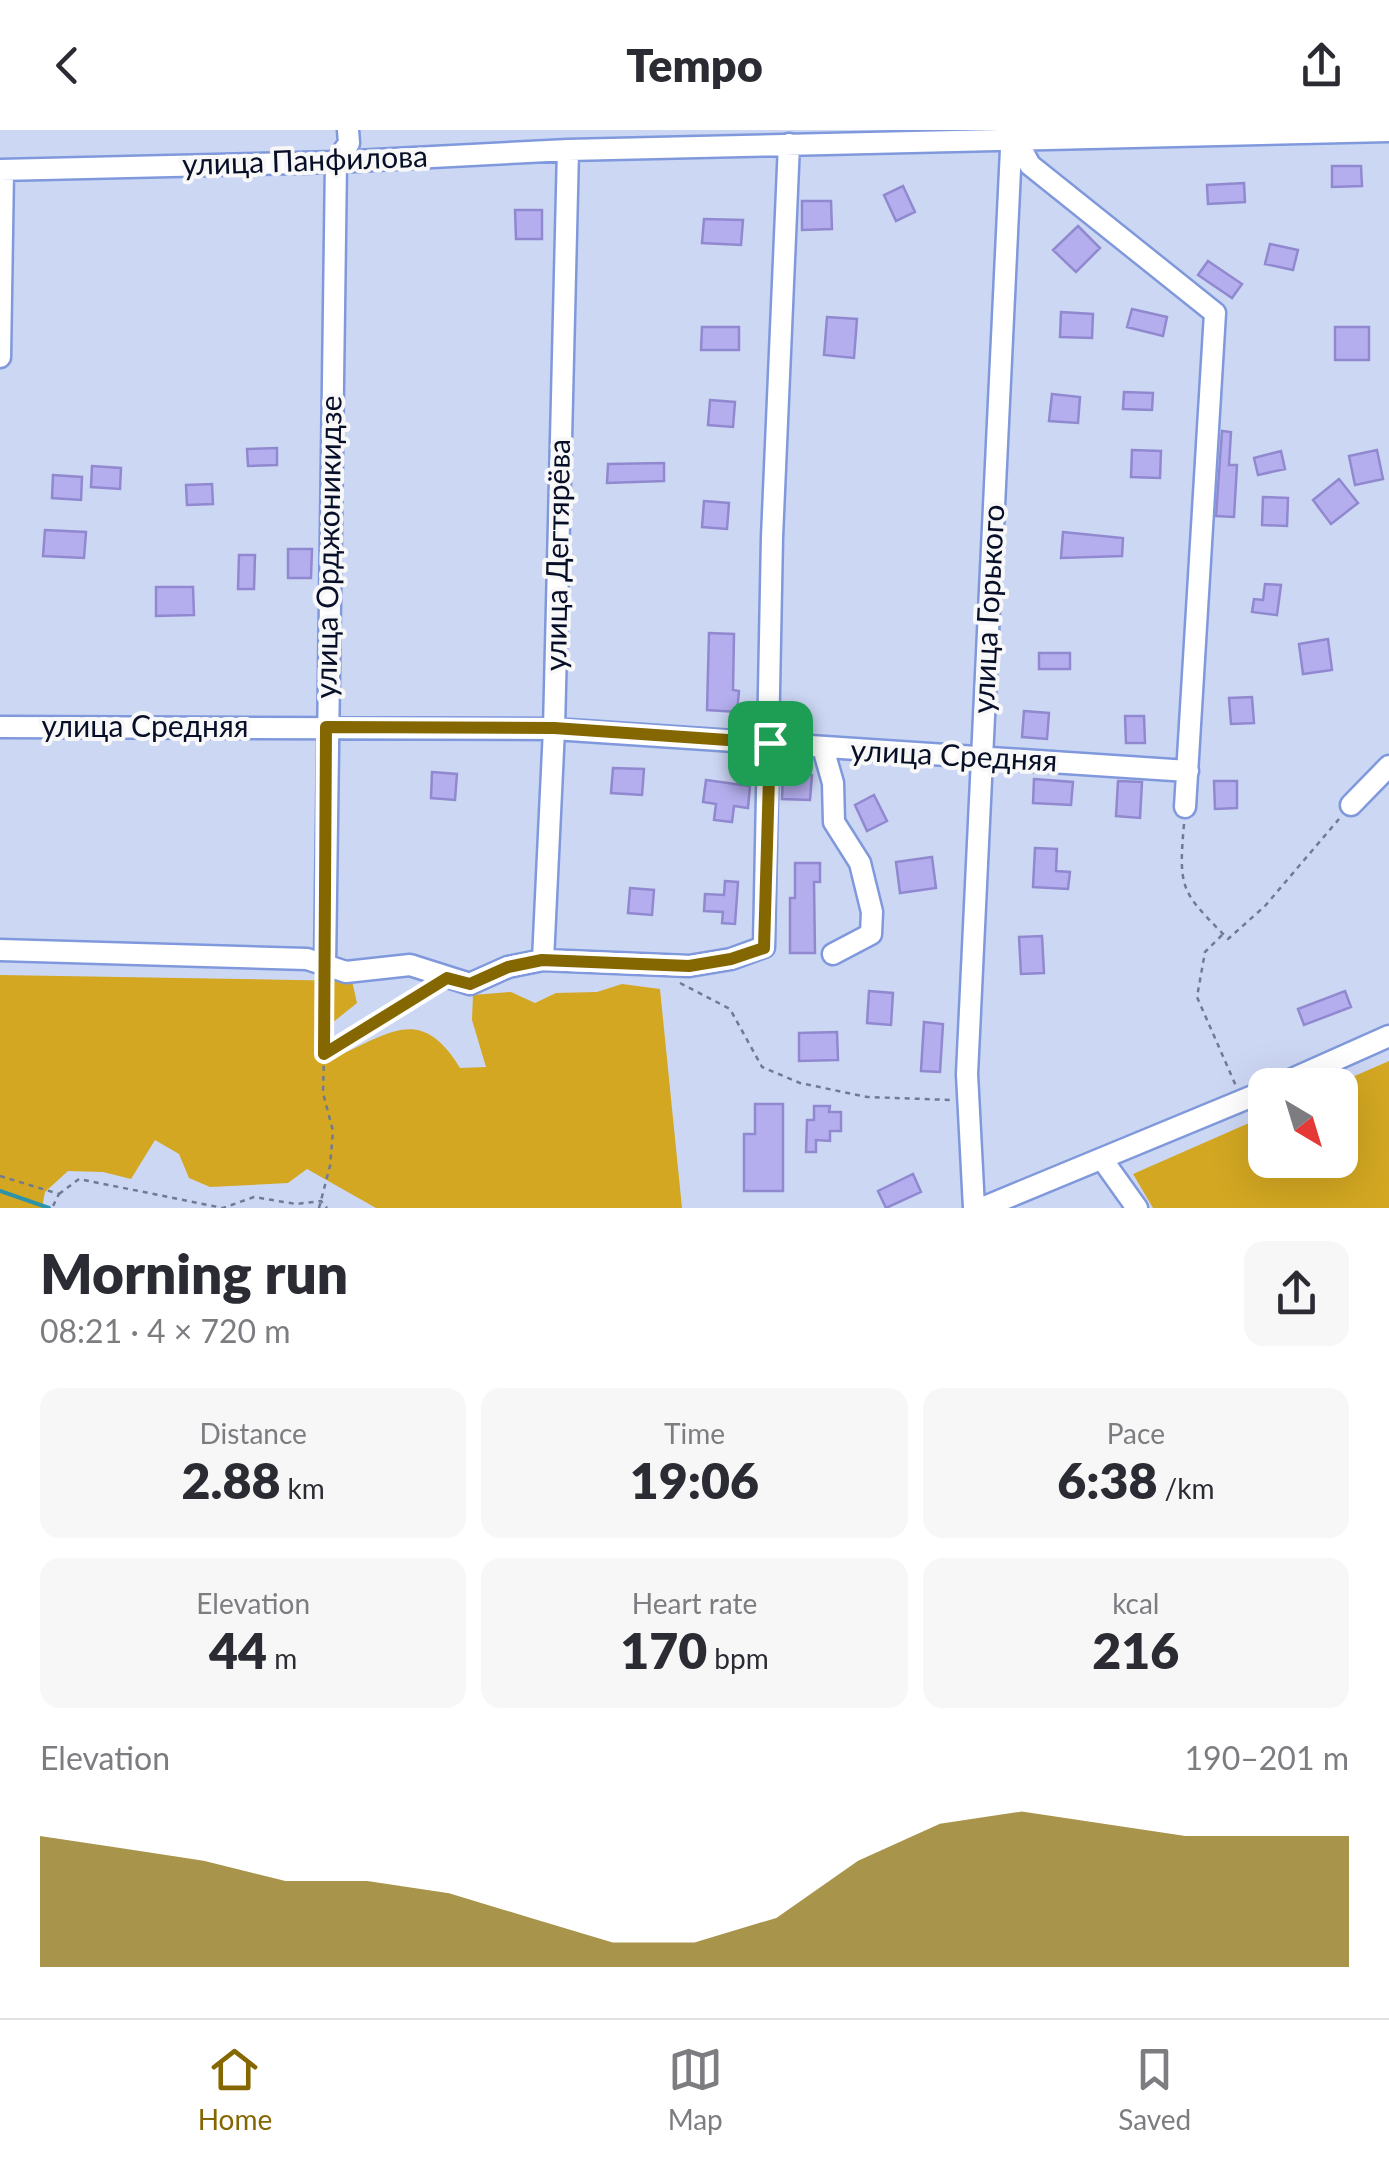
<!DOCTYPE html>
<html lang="en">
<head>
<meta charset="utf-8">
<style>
  body { margin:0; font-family:Lato,sans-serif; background:#f7f7f7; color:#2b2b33; height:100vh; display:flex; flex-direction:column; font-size:38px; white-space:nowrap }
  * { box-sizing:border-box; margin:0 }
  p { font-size:32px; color:#7c7c81 }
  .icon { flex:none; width:55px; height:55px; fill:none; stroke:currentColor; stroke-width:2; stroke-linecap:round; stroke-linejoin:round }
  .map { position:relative; height:1078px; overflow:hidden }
  .drawer { display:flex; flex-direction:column; background:#fff; flex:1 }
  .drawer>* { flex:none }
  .needle { width:65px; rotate:142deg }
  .controls { position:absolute; left:1248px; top:938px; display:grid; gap:20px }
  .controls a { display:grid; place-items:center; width:110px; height:110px; border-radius:20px; background:#fff; box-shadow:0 10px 40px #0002; font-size:50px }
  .pin { position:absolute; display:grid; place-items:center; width:85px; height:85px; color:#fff; margin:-42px; border-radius:20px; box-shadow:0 5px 15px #0006 }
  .round { display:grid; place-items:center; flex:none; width:105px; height:105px; border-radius:20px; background:#f7f7f7 }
  .summary { display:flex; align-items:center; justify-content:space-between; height:170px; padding:0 40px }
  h1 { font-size:55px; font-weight:800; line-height:75px }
  .stats { display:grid; grid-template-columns:repeat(3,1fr); gap:15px; height:170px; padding:10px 40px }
  .stats div { display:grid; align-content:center; border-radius:20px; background:#f7f7f7; text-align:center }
  .stats b { font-size:50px; font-weight:800 }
  .stats small { font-size:28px; font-weight:400 }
  .stats p { font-size:28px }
  .chart { height:280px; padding:20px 40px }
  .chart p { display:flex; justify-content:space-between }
  .chart svg { width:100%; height:180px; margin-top:10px; fill:#856701; opacity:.7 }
  header { display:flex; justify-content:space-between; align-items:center; height:130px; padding:0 40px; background:#fff; font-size:45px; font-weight:800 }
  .tab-bar { display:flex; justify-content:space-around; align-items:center; height:140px; border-top:2px solid #e1e1e2; background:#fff; font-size:28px; color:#7c7c81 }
  .tab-bar a { display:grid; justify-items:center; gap:5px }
  .tab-bar .selected { color:#856701 }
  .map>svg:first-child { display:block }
  .green { fill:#d3a722 }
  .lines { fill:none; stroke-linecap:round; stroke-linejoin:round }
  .stream { stroke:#2e93a8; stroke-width:4 }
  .building { fill:#b5aeee; stroke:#9189d0; stroke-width:2.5 }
  .minor-casing { stroke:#8099dc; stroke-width:25 }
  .path { stroke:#717a95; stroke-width:2.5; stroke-dasharray:5 5; stroke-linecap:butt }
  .minor { stroke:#fff; stroke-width:20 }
  .route-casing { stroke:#fff; stroke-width:20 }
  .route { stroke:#856701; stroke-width:12 }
  .labels { text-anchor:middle; stroke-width:8; stroke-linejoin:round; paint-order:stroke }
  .street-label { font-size:30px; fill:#070e27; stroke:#f8f8f8 }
</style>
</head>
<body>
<header><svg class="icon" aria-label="back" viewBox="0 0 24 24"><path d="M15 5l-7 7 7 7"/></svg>Tempo<svg class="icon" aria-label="share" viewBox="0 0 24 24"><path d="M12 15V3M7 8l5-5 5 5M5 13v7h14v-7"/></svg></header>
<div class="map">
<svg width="1389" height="1078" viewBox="0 0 1389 1078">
  <rect width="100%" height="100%" fill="#ccd7f4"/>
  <path class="green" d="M0 845 352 851 357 873 317 905 316 914 330 929C385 908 419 870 460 938L486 937 472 890 473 865 511 862 535 873 556 863 597 862 622 854 660 859 682 1078H376L307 1039 288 1053 210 1057 189 1048 179 1024 155 1010 131 1049 103 1042 68 1041 45 1062 42 1078H0Z
    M1389 931V1078H1153L1133 1044 1265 986V1030H1340V955H1334Z"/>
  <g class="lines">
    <path class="stream" d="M0 1061 49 1078"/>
  </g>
  <path class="building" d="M1332 36H1361L1362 56 1332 57Z
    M1244 53 1245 72 1208 74 1207 55Z
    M903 56 915 82 896 91 884 65Z
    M802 71H831L832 99 802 100Z
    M515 80H542V109H516Z
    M704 89 743 90 741 115 702 113Z
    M1078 96 1100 118 1076 142 1053 120Z
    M1270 114 1298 120 1293 140 1265 134Z
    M1208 131 1242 154 1232 168 1198 145Z
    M1132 179 1167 187 1163 206 1127 197Z
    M1061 182 1093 184 1092 208 1060 207Z
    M827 187 857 189 854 228 824 225Z
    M702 197H739V220H701Z
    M1335 197H1369V230H1335Z
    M1124 262 1153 263 1152 280 1123 279Z
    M1052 264 1080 267 1078 293 1049 291Z
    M710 270 735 272 733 297 708 295Z
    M1222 301 1231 302 1229 335H1237L1234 387 1216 386Z
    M277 318V335L248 336 247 319Z
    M1132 320 1161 321 1160 348 1131 347Z
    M1377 320 1383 349 1355 355 1349 326Z
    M1281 321 1285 339 1258 345 1254 328Z
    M664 333V351L607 353 608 334Z
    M92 336 121 338 120 359 91 357Z
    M53 345 82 347 81 370 52 368Z
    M1339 349 1358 373 1331 394 1313 370Z
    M212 354 213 374 187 375 186 355Z
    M1263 367 1288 368 1287 396 1262 395Z
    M704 371 729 373 727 399 702 397Z
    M45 400 86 402 84 428 43 426Z
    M1063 402 1123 408 1122 426 1061 428Z
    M288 419H312L311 448H288Z
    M239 425H255L254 459H238Z
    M1265 454 1281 455 1277 485 1252 482 1254 469 1263 470Z
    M156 457H193L194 485 156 486Z
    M709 503 734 504 733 560 739 561 737 582 707 580Z
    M1328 509 1332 540 1303 544 1299 514Z
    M1039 523H1070V539H1039Z
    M1252 567 1254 593 1231 594 1229 568Z
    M1024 581 1049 583 1047 609 1022 607Z
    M1125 586H1144L1145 613H1126Z
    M613 638 644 639 642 665 611 663Z
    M432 642 457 644 455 670 431 668Z
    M783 643 812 645 810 670 782 669Z
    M1034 649 1073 652 1071 675 1033 673Z
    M706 650 750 656 748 678 734 676 732 692 714 690 716 674 703 672Z
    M1118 651 1142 652 1140 688 1116 686Z
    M1214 651H1237V678L1215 679Z
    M874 665 887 691 867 701 855 675Z
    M1035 718 1057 719 1056 741 1070 742 1068 759 1033 757Z
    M932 727 936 758 900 763 896 732Z
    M795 733H820V752H814L815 823H790V768H795Z
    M725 751 738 752 735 794 722 793 723 782 704 781 705 764 724 765Z
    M630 758 654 760 652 785 628 783Z
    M1042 806 1044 843 1021 844 1019 807Z
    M869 861 893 863 891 895 867 893Z
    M1345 861 1351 877 1304 895 1298 879Z
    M924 892 943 894 940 942 921 941Z
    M837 902 838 930 799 931V903Z
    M755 974H783V1061H744V1004H755Z
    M814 976H830L829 982H841V1001H830V1011L816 1010V1022H806L807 990H814Z
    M913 1044 921 1062 886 1078 878 1061Z"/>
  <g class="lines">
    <defs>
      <path id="minor" d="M1016 9 1030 35 1215 183 1185 677
        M0 40 336 32 568 20 1389 1
        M0 227 3 40
        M0 597 554 599 1188 641
        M823 618 833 653 834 692 860 733 872 782 871 804 833 824
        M1351 675 1389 636
        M0 820 307 829 346 842 410 835 470 854 508 837 543 830 689 836 731 829 764 817 772 407 789 14
        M543 830 554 599 568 20
        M325 837 336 32 349 13 348 0
        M1279 955 1389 906
        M1102 1029 1137 1078
        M974 1078 967 944 1011 19 1016 0
        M982 1078 1265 961"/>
    </defs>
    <use href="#minor" class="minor-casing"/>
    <path class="path" d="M1184 694C1178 761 1182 762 1228 809L1265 776 1339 689
      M1222 805 1205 822 1197 867 1236 956
      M680 853 730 879 762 937 800 953 867 967 952 970
      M324 923V856
      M0 1046 59 1064 52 1078
      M59 1064 79 1049 223 1078 254 1067 296 1074 321 1071 327 1078
      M319 1078 330 1036 333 1001 323 963 324 924 429 859"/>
    <use href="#minor" class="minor"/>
  </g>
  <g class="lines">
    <defs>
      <path id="route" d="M326 597 554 598 770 613 764 818 731 829 689 836 542 830 508 837 470 854 447 848 324 924Z"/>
    </defs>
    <use href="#route" class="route-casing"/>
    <use href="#route" class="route"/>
  </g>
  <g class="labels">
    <g class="street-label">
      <text transform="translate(305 31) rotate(-2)" y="10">улица Панфилова</text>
      <text transform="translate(329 417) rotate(-89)" y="10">улица Орджоникидзе</text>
      <text transform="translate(558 425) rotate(-89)" y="10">улица Дегтярёва</text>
      <text transform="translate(989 479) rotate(-87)" y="10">улица Горького</text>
      <text x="145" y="607">улица Средняя</text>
      <text transform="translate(954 626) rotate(3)" y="10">улица Средняя</text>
    </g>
  </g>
</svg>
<div class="controls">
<a><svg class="needle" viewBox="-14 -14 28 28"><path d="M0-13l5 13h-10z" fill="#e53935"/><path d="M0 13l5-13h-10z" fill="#7c7c81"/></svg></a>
</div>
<div class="pin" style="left:770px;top:613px;background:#1e9e55"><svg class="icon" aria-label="arrive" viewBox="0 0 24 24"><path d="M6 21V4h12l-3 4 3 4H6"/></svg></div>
</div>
<section class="drawer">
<div class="summary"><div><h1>Morning run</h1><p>08:21 · 4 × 720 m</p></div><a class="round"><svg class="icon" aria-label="share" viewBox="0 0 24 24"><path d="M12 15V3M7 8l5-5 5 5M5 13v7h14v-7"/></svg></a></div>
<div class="stats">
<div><p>Distance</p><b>2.88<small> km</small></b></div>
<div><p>Time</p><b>19:06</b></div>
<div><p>Pace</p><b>6:38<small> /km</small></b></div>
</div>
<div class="stats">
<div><p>Elevation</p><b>44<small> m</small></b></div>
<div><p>Heart rate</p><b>170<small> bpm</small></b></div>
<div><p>kcal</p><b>216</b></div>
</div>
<div class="chart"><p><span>Elevation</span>190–201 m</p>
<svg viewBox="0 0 160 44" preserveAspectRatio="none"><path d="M0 44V12L10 15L20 18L30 23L40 23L50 26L60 32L70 38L80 38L90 32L100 18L110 9L120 6L130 9L140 12L150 12L160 12V44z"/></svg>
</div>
</section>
<nav class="tab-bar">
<a class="selected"><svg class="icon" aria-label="home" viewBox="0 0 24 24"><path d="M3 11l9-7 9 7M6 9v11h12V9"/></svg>Home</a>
<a><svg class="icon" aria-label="map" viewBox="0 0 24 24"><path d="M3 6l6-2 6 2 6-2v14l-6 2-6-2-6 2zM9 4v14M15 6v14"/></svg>Map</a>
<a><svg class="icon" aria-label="saved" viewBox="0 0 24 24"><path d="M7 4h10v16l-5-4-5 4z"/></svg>Saved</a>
</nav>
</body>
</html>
